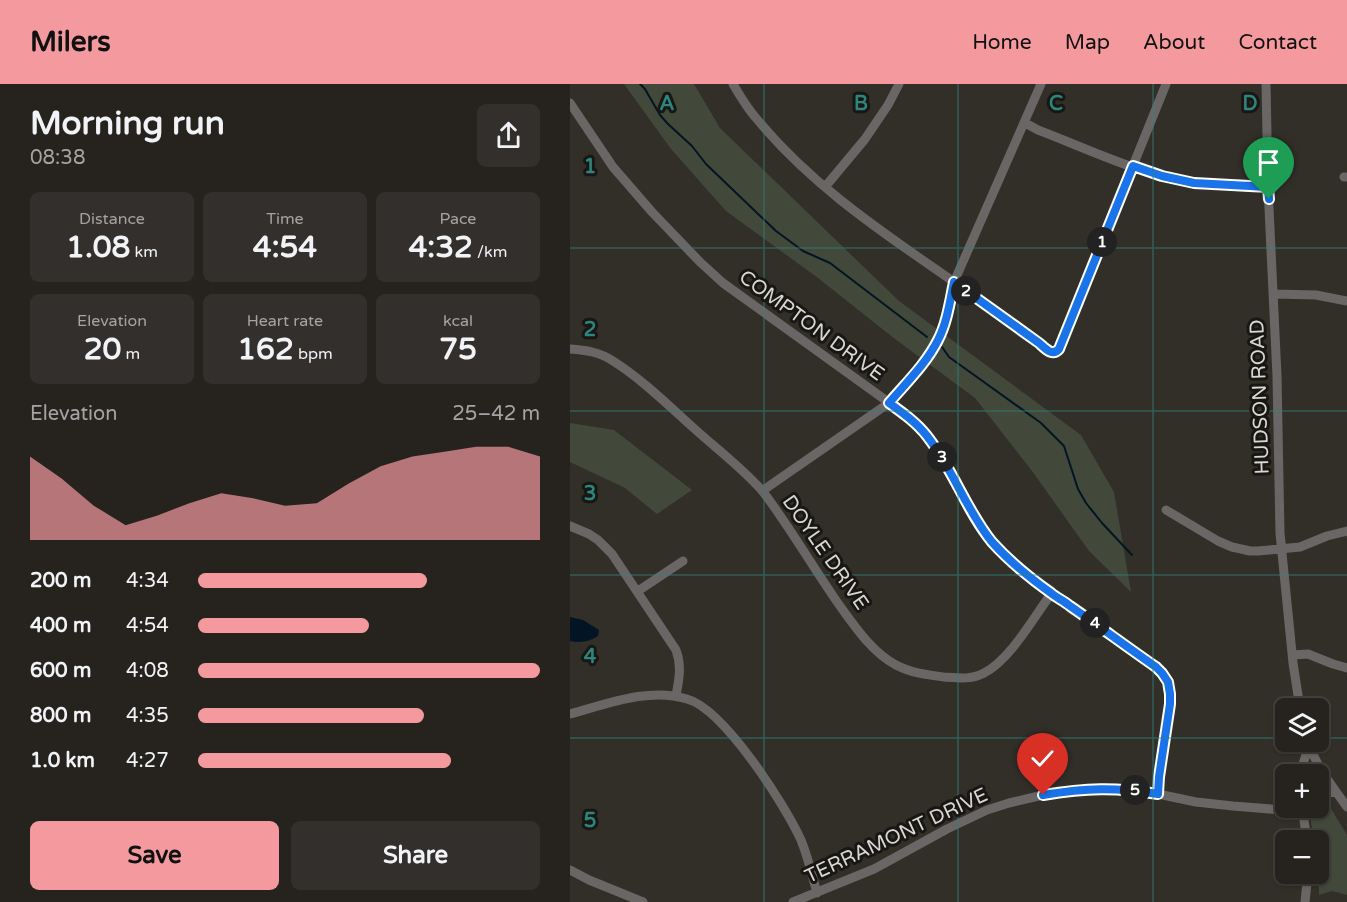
<!DOCTYPE html>
<html lang="en">
<head>
<meta charset="utf-8">
<style>
  body { margin:0; font-family:"Varela Round",sans-serif; background:#322f2c; color:#f1f3f6; height:100vh; display:flex; flex-direction:column; font-size:22px; white-space:nowrap }
  * { box-sizing:border-box; margin:0 }
  p { font-size:20px; color:#a4a4a4 }
  .icon { flex:none; width:33px; height:33px; fill:none; stroke:currentColor; stroke-width:2; stroke-linecap:round; stroke-linejoin:round }
  .map { position:relative; flex:1; overflow:hidden }
  .panel { display:flex; flex-direction:column; background:#26231f; width:570px }
  .panel>* { flex:none }
  .controls { position:absolute; left:705px; top:614px; display:grid; gap:12px }
  .controls a { display:grid; place-items:center; width:54px; height:54px; border-radius:9px; background:#26231f; box-shadow:0 2px 4px #0004,0 0 0 2px #42403d; font-size:30px }
  .pin { position:absolute; display:grid; place-items:center; width:51px; height:51px; color:#fff; margin:-62px -26px; border-radius:50% 50% 50% 0; rotate:-45deg; box-shadow:0 0 6px #0007 }
  .pin .icon { rotate:45deg }
  .km { position:absolute; width:30px; height:30px; margin:-15px; border-radius:50%; background:#222; color:#fff; font-size:16px; line-height:30px; text-align:center }
  .round { display:grid; place-items:center; flex:none; width:63px; height:63px; border-radius:9px; background:#322f2c }
  .summary { display:flex; align-items:center; justify-content:space-between; height:102px; padding:0 30px }
  h1 { font-size:33px; font-weight:800; line-height:45px }
  .stats { display:grid; grid-template-columns:repeat(3,1fr); gap:9px; height:102px; padding:6px 30px }
  .stats div { display:grid; align-content:center; border-radius:9px; background:#322f2c; text-align:center }
  .stats b { font-size:30px; font-weight:800 }
  .stats small { font-size:16px; font-weight:400 }
  .stats p { font-size:16px }
  .chart { height:168px; padding:12px 30px }
  .chart p { display:flex; justify-content:space-between }
  .chart svg { width:100%; height:108px; margin-top:6px; fill:#f49a9f; opacity:.7 }
  .cta { display:flex; gap:12px; margin-top:auto; padding:12px 30px }
  .cta a { flex:1; height:69px; border-radius:9px; background:#f49a9f; color:#111; font-size:24px; font-weight:800; line-height:69px; text-align:center }
  .cta a+a { background:#322f2c; color:#f1f3f6 }
  ul { padding:0 30px; list-style:none; font-size:20px }
  li { display:grid; grid-template-columns:96px 72px 1fr; align-items:center; height:45px }
  li i { height:15px; border-radius:8px; background:#f49a9f }
  header { display:flex; align-items:center; gap:36px; box-sizing:border-box; height:84px; padding:0 30px; background:#f49a9f; color:#111 }
  header strong { font-size:28px }
  nav { display:flex; gap:33px; margin-inline-start:auto; font-size:21px }
  main { display:flex; flex:1; min-height:0 }
  .map>svg:first-child { display:block }
  .green { fill:#42483a }
  .water { fill:#031524 }
  .lines { fill:none; stroke-linecap:round; stroke-linejoin:round }
  .stream { stroke:#031524; stroke-width:2 }
  .minor { stroke:#6a6665; stroke-width:9 }
  .route-casing { stroke:#fff; stroke-width:12 }
  .route { stroke:#1a73e8; stroke-width:8 }
  .grid { fill:none; stroke:#2d857d; stroke-width:1.5; stroke-opacity:0.55 }
  .labels { text-anchor:middle; stroke-width:6; stroke-linejoin:round; paint-order:stroke }
  .street-label { font-size:20px; fill:#dad8d4; stroke:#191714 }
  .grid-label { font-size:20px; text-anchor:middle; font-weight:bold; fill:#2d857d; stroke:#191714; stroke-width:6; stroke-linejoin:round; paint-order:stroke }
</style>
</head>
<body>
<header>
<strong>Milers</strong>
<nav><a>Home</a><a>Map</a><a>About</a><a>Contact</a></nav>
</header>
<main>
<section class="panel">
<div class="summary"><div><h1>Morning run</h1><p>08:38</p></div><a class="round"><svg class="icon" aria-label="share" viewBox="0 0 24 24"><path d="M12 15V3M7 8l5-5 5 5M5 13v7h14v-7"/></svg></a></div>
<div class="stats">
<div><p>Distance</p><b>1.08<small> km</small></b></div>
<div><p>Time</p><b>4:54</b></div>
<div><p>Pace</p><b>4:32<small> /km</small></b></div>
</div>
<div class="stats">
<div><p>Elevation</p><b>20<small> m</small></b></div>
<div><p>Heart rate</p><b>162<small> bpm</small></b></div>
<div><p>kcal</p><b>75</b></div>
</div>
<div class="chart"><p><span>Elevation</span>25–42 m</p>
<svg viewBox="0 0 160 44" preserveAspectRatio="none"><path d="M0 44V10L10 19L20 30L30 38L40 34L50 29L60 25L70 27L80 30L90 29L100 21L110 14L120 10L130 8L140 6L150 6L160 10V44z"/></svg>
</div>
<ul>
<li><b>200 m</b>4:34<i style="width:67%"></i></li>
<li><b>400 m</b>4:54<i style="width:50%"></i></li>
<li><b>600 m</b>4:08<i style="width:100%"></i></li>
<li><b>800 m</b>4:35<i style="width:66%"></i></li>
<li><b>1.0 km</b>4:27<i style="width:74%"></i></li>
</ul>
<div class="cta"><a>Save</a><a>Share</a></div>
</section>
<div class="map">
<svg width="777" height="818" viewBox="0 0 777 818">
  <rect width="100%" height="100%" fill="#322f29"/>
  <path class="green" d="M54 0H124L150 44 329 217 511 351 544 408 561 508 519 467 462 387 405 314 325 255 248 194 156 127 101 65Z
    M0 339 44 346 122 406 87 430 55 404 0 378Z
    M757 718 777 751V811L762 807 749 811 748 756H744L739 726 742 723H748L749 720Z"/>
  <path class="water" d="M0 533 13 536 29 546 28 552C19 558 11 559 0 557Z"/>
  <g class="lines">
    <path class="stream" d="M70 0 75 5 90 31 98 40 122 62 136 80 206 147 233 167 260 179 357 253
      M372 263 379 273 471 339 494 362 508 405 516 419 532 439 562 471"/>
    <path class="minor" d="M163 0C170 12 177 24 186 34 236 95 300 140 364 184 400 209 434 234 469 259 475 264 482 273 489 265L596 0
      M696 0 698 103 707 292 710 449 723 579 730 624
      M0 19 43 83 82 128 130 178 153 199 339 333C348 343 358 352 366 364 386 393 399 426 420 455 437 478 472 504 497 519L592 589 599 602 600 620 589 693 588 710
      M455 39 468 46C518 65 571 91 624 99 649 103 673 100 698 103
      M774 93H777
      M255 103 295 55 318 21 329 0
      M704 210 746 211 777 217
      M0 265C15 266 30 268 43 277 72 295 101 324 127 347 147 365 177 388 194 409 221 445 244 485 270 522 286 544 302 568 326 581 341 589 358 591 374 593 388 594 401 596 414 589 440 576 464 533 481 510
      M192 407 319 319 346 289 364 263 372 246 384 198 471 0
      M596 426 648 457 662 463 680 467H688L730 463 757 452 777 447
      M0 442 19 450 28 456 42 470 106 566C112 582 109 595 106 612
      M68 507 113 477
      M723 571 738 570 763 580 777 584
      M0 630C37 620 79 603 117 615 154 625 215 721 231 756 238 773 242 791 247 809
      M738 657C745 681 763 703 777 723
      M733 690V680L739 661
      M748 713 765 707
      M732 723 737 756
      M0 786 19 796 73 818
      M223 818 304 785 377 745 417 726 439 719 473 711 520 705H552L588 710 626 718 663 722 713 726 730 723
      M735 818 738 789"/>
  </g>
  <g class="lines">
    <defs>
      <path id="route" d="M473 711C516 704 545 703 588 710L589 693 600 620V610L598 598 592 589 586 583C557 563 529 542 500 522 494 517 487 514 481 509 460 494 439 477 422 458 396 426 383 385 357 352 347 339 333 329 319 319 336 299 356 280 368 256 377 239 380 217 384 198L469 259C475 264 482 273 489 265L563 82 592 92 624 99 698 103 699 115"/>
    </defs>
    <use href="#route" class="route-casing"/>
    <use href="#route" class="route"/>
  </g>
  <path class="grid" d="M194 0V818M388 0V818M583 0V818M0 164H777M0 327H777M0 491H777M0 654H716M748 654H777"/>
  <g class="labels">
    <g class="street-label">
      <text transform="translate(242 241) rotate(36)" y="7">COMPTON DRIVE</text>
      <text transform="translate(689 313) rotate(-92)" y="7">HUDSON ROAD</text>
      <text transform="translate(256 468) rotate(55)" y="7">DOYLE DRIVE</text>
      <text transform="translate(326 751) rotate(-25)" y="7">TERRAMONT DRIVE</text>
    </g>
  </g>
  <g class="grid-label">
    <text x="97" y="26">A</text>
    <text x="291" y="26">B</text>
    <text x="486" y="26">C</text>
    <text x="680" y="26">D</text>
    <text x="20" y="89">1</text>
    <text x="20" y="252">2</text>
    <text x="20" y="416">3</text>
    <text x="20" y="579">4</text>
    <text x="20" y="743">5</text>
  </g>
</svg>
<div class="controls">
<a><svg class="icon" aria-label="layers" viewBox="0 0 24 24"><path d="M12 4l9 5-9 5-9-5zM3 14l9 5 9-5"/></svg></a>
<a>+</a>
<a>−</a>
</div>
<div class="pin" style="left:699px;top:115px;background:#1e9e55"><svg class="icon" aria-label="arrive" viewBox="0 0 24 24"><path d="M6 21V4h12l-3 4 3 4H6"/></svg></div>
<div class="pin" style="left:473px;top:711px;background:#d93025"><svg class="icon" aria-label="check" viewBox="0 0 24 24"><path d="M5 12l5 5 9-10"/></svg></div>
<b class="km" style="left:532px;top:158px">1</b>
<b class="km" style="left:396px;top:207px">2</b>
<b class="km" style="left:372px;top:373px">3</b>
<b class="km" style="left:525px;top:539px">4</b>
<b class="km" style="left:565px;top:706px">5</b>
</div>
</main>
</body>
</html>
